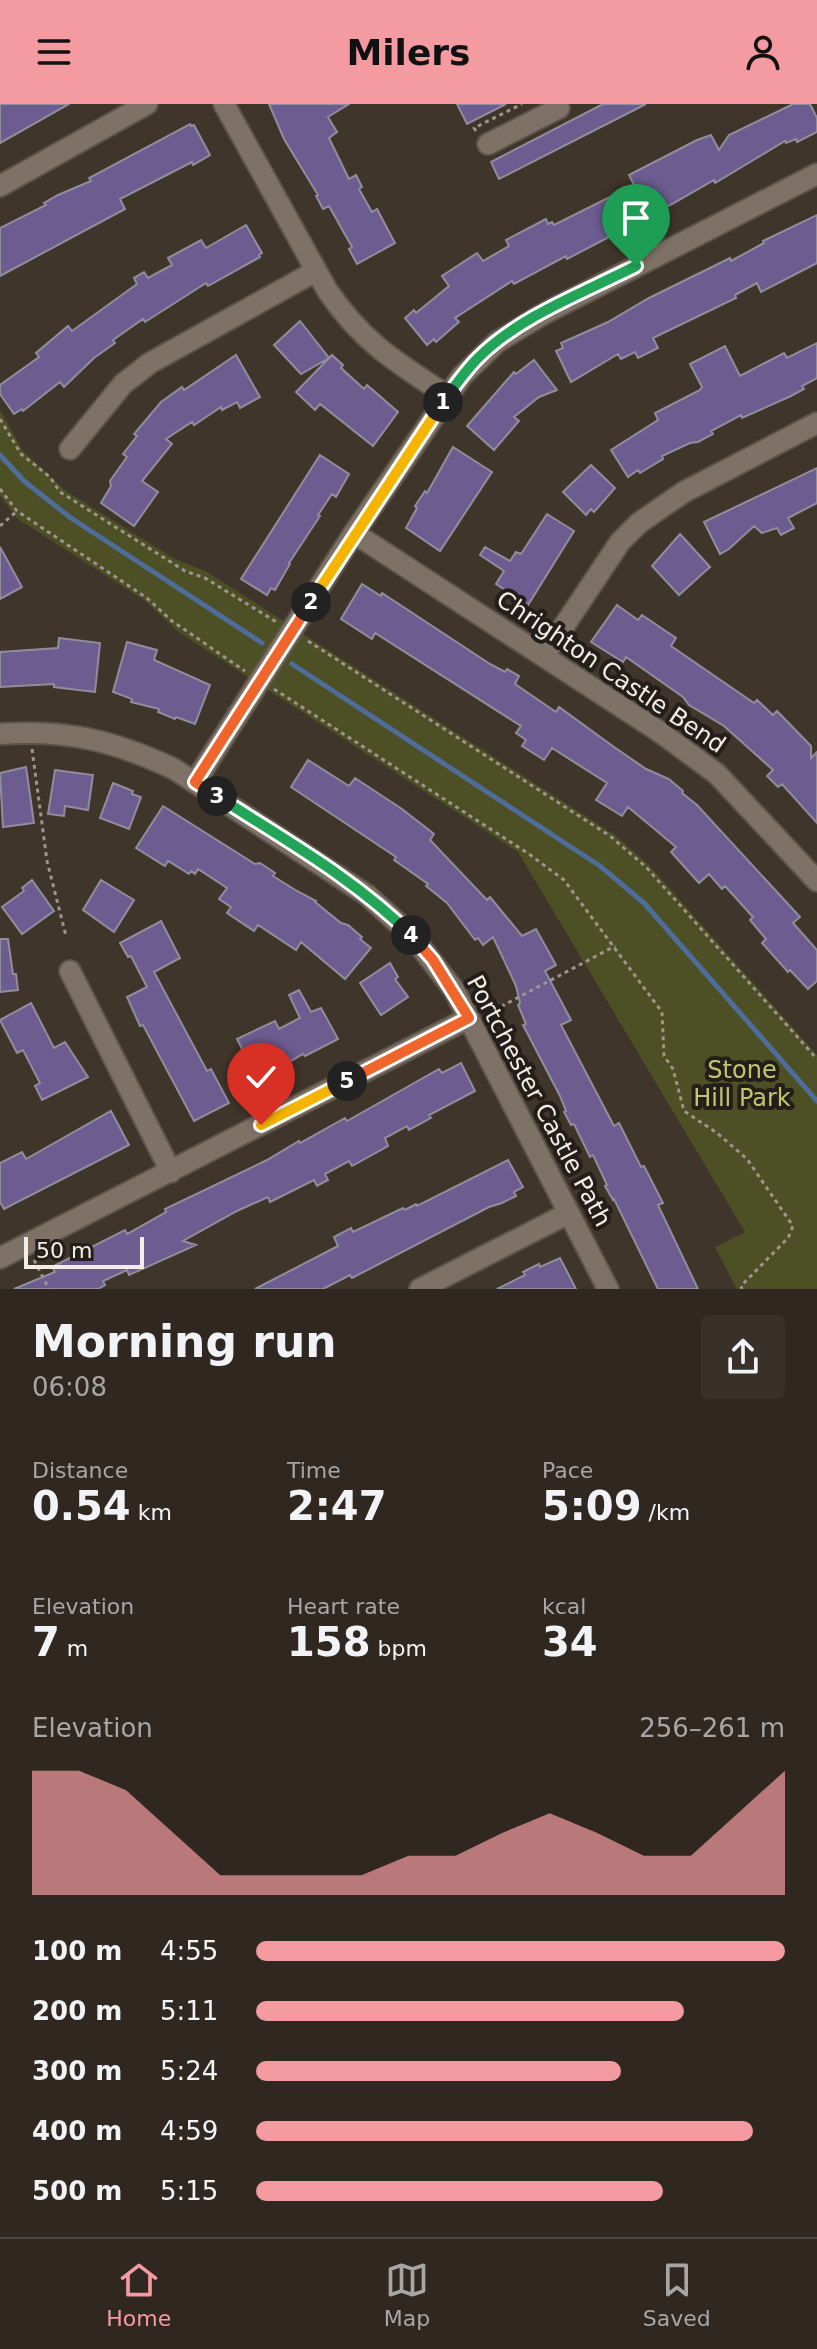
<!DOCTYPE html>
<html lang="en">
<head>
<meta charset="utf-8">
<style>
  body { margin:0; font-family:"DejaVu Sans",sans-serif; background:#383029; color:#f1f3f6; height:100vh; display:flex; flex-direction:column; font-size:30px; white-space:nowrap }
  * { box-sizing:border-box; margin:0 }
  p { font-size:26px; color:#a8a6a5 }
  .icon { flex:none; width:44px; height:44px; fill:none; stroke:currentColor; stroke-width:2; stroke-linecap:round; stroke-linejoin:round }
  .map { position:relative; height:1185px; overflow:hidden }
  .side { display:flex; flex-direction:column; background:#302820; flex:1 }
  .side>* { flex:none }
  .scale { position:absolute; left:24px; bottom:20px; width:120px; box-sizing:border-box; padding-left:8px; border:4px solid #f4ede6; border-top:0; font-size:22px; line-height:28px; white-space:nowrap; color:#f4ede6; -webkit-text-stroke:6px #231e19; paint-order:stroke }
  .pin { position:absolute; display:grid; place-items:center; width:68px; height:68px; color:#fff; margin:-82px -34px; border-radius:50% 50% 50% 0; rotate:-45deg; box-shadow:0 0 8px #0007 }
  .pin .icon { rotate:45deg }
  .km { position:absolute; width:40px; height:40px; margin:-20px; border-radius:50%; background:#222; color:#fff; font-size:22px; line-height:40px; text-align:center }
  .round { display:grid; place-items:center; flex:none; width:84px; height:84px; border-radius:8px; background:#383029 }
  .overview { display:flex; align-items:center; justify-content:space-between; height:136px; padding:0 32px }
  h1 { font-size:44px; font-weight:800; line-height:60px }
  .figures { display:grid; grid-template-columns:repeat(3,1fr); gap:12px; height:136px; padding:8px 32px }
  .figures div { display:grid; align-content:center }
  .figures b { font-size:40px; font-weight:800 }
  .figures small { font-size:22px; font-weight:400 }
  .figures p { font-size:22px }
  .chart { height:224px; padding:16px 32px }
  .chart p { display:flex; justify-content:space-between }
  .chart svg { width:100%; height:144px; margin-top:8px; fill:#f49aa1; opacity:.7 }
  ul { padding:0 32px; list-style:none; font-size:26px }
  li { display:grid; grid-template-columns:128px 96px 1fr; align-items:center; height:60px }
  li i { height:20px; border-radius:10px; background:#f49aa1 }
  header { display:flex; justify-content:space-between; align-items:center; height:104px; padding:0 32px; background:#f49aa1; color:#111; font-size:36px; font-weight:800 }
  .tabs { display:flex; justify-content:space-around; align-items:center; height:112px; border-top:2px solid #4b443e; background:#302820; font-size:22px; color:#a8a6a5 }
  .tabs a { display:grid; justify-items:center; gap:4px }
  .tabs .selected { color:#f49aa1 }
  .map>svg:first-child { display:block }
  .green { fill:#4d4f24 }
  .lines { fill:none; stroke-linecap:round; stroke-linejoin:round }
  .stream { stroke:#4f6d9b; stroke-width:5 }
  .building { fill:#6c5c8f; stroke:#918d9c; stroke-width:2 }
  .minor-casing { stroke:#5c534a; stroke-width:24 }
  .path { stroke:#9e958d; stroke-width:3; stroke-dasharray:4 4; stroke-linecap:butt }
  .minor { stroke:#7e7166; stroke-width:20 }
  .split-1-casing { stroke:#fff; stroke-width:16 }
  .split-2-casing { stroke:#fff; stroke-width:16 }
  .split-3-casing { stroke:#fff; stroke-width:16 }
  .split-4-casing { stroke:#fff; stroke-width:16 }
  .split-5-casing { stroke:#fff; stroke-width:16 }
  .split-6-casing { stroke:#fff; stroke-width:16 }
  .split-1 { stroke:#22a559; stroke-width:10 }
  .split-2 { stroke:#f5b400; stroke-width:10 }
  .split-3 { stroke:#f0652b; stroke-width:10 }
  .split-4 { stroke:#22a559; stroke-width:10 }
  .split-5 { stroke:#f0652b; stroke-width:10 }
  .split-6 { stroke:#f5b400; stroke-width:10 }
  .labels { text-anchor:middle; stroke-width:8; stroke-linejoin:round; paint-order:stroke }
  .street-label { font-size:24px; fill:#f4ede6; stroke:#231e19 }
  .park-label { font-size:24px; fill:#c0c66f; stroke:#231e19 }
</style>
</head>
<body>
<header><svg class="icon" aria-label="menu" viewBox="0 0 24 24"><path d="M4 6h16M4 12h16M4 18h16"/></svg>Milers<svg class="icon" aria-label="person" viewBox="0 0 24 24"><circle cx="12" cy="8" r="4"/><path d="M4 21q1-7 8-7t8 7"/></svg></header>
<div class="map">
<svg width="817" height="1185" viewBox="0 0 817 1185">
  <rect width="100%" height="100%" fill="#40352b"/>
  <path class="green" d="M0 306 23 347 66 387 173 454 207 468 615 731 649 761 817 951V1185H737L715 1143 745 1128 518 748 180 529 144 496 18 415 0 392Z"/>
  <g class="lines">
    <path class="stream" d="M0 351 25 378 71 414 262 539
      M292 560 600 762 644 799 817 997"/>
  </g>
  <path class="building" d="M0 0H69L0 39Z
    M269 0H349L328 13 337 28 329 34 349 75 356 71 362 83 359 85 372 108 377 105 395 139 357 160 349 145 352 143 334 111 329 102 323 105 316 92 318 91 284 35Z
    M457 0H506L467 20Z
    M603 0H646L499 75 491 58Z
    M793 0H810L817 14V28L797 38 796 35 786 39 785 37 715 79 714 76 672 100 631 119 632 121 567 155 566 152 514 180 512 177 455 214 459 218 436 238 434 235 427 241 405 214 414 206 416 209 449 182 442 172 477 149 483 157 509 142 506 136 546 115 548 120 552 118 554 121 634 81 629 71 697 36 711 31 719 46 729 31Z
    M190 20 191 22 194 21 210 51 193 61 192 58 120 95 125 105 0 172V124L46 101 44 99 58 91 91 77 89 74Z
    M817 111V159L761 188 757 179 735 191 736 194 653 234 658 244 638 254 635 248 621 255 618 250 571 278 556 247 563 244 561 239 608 218 649 194 718 160 730 154 731 157 764 139 763 137Z
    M246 121 262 149 259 151 260 153 208 182 206 179 145 218 143 215 113 236 115 239 94 254 64 283 60 278 23 307 22 305 14 310 0 290V281L39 253 36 249 68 222 72 227 137 180 134 174 144 168 148 174 172 161 168 154 201 136 206 144Z
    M300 217 329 254 301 270 274 241Z
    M817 239V274L802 282 804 285 791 292 742 314 741 311 711 327 713 330 698 338 690 339 662 352 663 355 640 369 638 366 628 373 611 346 658 316 655 309 700 286 702 283 690 260 725 242 740 272 784 249 787 254Z
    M236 251 260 293 240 304 237 298 222 306 221 303 194 321 192 318 166 335 172 340 142 377 158 388 134 422 101 399 111 382 110 377 127 353 123 350 137 332 134 330 161 298 182 283 184 286Z
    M332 251 343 261 341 264 364 285 367 281 398 308 373 342 320 300 315 306 296 288Z
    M534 256 557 286 539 293 514 313 519 317 494 346 467 322 514 268 516 270Z
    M453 343 492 368 440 447 406 424 417 404 415 402 425 387 427 389Z
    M320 351 349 370 336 393 332 390 318 411 320 412 289 459 290 460 275 486 271 484 267 491 241 475Z
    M591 361 615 384 594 408 591 405 586 411 563 388Z
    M817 364V399L788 414 794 424 781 431 777 424 762 429 754 422 729 445 720 450 704 418Z
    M547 410 574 427 528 501 496 480 504 467 480 451 485 443 510 457 516 448 521 450Z
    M680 430 710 463 679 491 652 462Z
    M0 443 22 483 0 495Z
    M362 480 381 492 382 489 490 560 505 568 507 565 519 572 515 580 556 608 559 603 614 643 646 665 669 675 683 687 682 689 697 701 800 813 793 819 817 846V877L808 885 790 866 788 868 762 839 766 835 750 816 753 813 725 782 722 785 709 770 699 779 671 748 676 743 628 703 622 712 596 696 607 679 552 644 544 656 522 642 526 636 516 629 521 622 375 529 372 535 341 515Z
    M617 501 638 516 642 511 676 534 671 542 754 599 757 596 773 611 777 607 811 642V654L817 648V719L782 680 778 683 767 672 773 666 724 622 689 601 683 593 626 553 623 558 591 538Z
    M59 534 100 539 95 588 54 583V580L0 583V548L58 544Z
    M127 538 157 546 154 556 210 581 195 620 176 613 175 615 158 608 159 605 131 598 132 595 113 588Z
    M308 656 349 682 355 674 402 705 434 730 430 736 487 796 490 793 522 832 536 825 556 861 545 867 571 916 561 921 614 1022 619 1019 641 1063 644 1062 663 1099 658 1101 698 1185H658L614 1095 613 1096 605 1082 607 1081 593 1051 590 1053 574 1020 571 1021 564 1008 566 1007 560 992 523 921 526 920 518 901 520 899 516 882 493 833 483 841 478 834 475 836 447 799 426 782 428 780 394 756 396 753 291 683Z
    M26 663 34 719 3 723 0 669Z
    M55 666 93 671 88 706 65 702 64 712 48 710Z
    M113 679 133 687 132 690 141 693 129 725 100 714Z
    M163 702 255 760 260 759 275 769 273 772 297 787 316 797 315 798 341 819 348 821 362 833 360 835 371 844 345 875 301 838 296 846 258 821 254 827 227 809 231 803 219 795 227 784 198 765 195 770 191 767 189 770 168 757 165 762 136 744Z
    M32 776 54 807 22 830 2 803 24 787 22 784Z
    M101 776 134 796 114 828 83 806Z
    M161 817 180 854 154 868 207 967 211 965 229 999 194 1017 143 921 140 922 127 893 147 883 131 852 128 853 120 839Z
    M0 835H8L13 870H16L18 886 0 888Z
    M390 859 398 873 395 875 408 893 381 911 360 879Z
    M299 886 311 908 321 904 338 935 305 952 303 950 258 976 237 935 275 917 279 925 300 914 289 891Z
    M31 899 54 944 65 938 88 973 42 996 35 982 40 979 23 946 17 949 0 916Z
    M461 959 475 987 429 1011 431 1014 409 1026 407 1022 385 1034 388 1042 352 1062 349 1057 325 1070 328 1076 317 1082 314 1076 270 1098 268 1093 237 1107 183 1137 196 1141 129 1171 127 1166 103 1177 105 1181 98 1185H14L55 1168 52 1163 125 1126 127 1130 166 1108 165 1105 267 1056 299 1037 300 1039 345 1014 347 1017 439 965 442 969Z
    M111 1007 129 1041 4 1105 0 1098V1059L22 1048 26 1055Z
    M508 1056 523 1083 514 1088 516 1092 502 1099 489 1103 352 1174 350 1171 323 1185H255L338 1142 334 1133 351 1124 353 1128 403 1104 405 1106 416 1100 417 1102Z
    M560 1154 576 1185H497L525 1171 523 1168 539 1160 540 1163Z"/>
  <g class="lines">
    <defs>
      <path id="minor" d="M224 0 327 186C362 238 397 259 448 292
        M488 40 559 4
        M0 82 147 0
        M70 345 123 280 150 259 316 167
        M354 429 660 628 717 670 817 777
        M544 552 620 438 639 419 684 388 817 319
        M0 630C66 625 115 637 174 665L367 791 413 833 454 886 608 1185
        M195 678 354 429 462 272 497 238 545 209 817 70
        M70 867 171 1068
        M0 1154 469 914
        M420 1185 569 1109"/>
    </defs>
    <use href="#minor" class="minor-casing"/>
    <path class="path" d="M476 27 474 24 522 0
      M0 315 21 350 50 373 60 388 185 467 205 474 278 519
      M0 385 17 407 147 494 172 517 245 567
      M0 422 17 407
      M308 537 610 732 646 763 817 955
      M274 585 529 750 564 776 662 908 664 952 673 965 684 1007 717 1029 747 1055 793 1122 788 1134 741 1182 742 1185
      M32 645 47 757 66 832
      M487 910 615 842
      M34 1156 49 1185"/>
    <use href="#minor" class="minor"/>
  </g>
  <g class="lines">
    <defs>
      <path id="split-1" d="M443 298C454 283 465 267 478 254 520 212 583 189 636 162"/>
      <path id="split-2" d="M311 498 443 298"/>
      <path id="split-3" d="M217 692 195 678 311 498"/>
      <path id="split-4" d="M217 692C283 735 354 774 411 831"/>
      <path id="split-5" d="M347 977 469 914 433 856 411 831"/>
      <path id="split-6" d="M261 1021 347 977"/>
    </defs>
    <use href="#split-1" class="split-1-casing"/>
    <use href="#split-2" class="split-2-casing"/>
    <use href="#split-3" class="split-3-casing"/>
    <use href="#split-4" class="split-4-casing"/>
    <use href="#split-5" class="split-5-casing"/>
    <use href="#split-6" class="split-6-casing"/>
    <use href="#split-1" class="split-1"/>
    <use href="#split-2" class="split-2"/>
    <use href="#split-3" class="split-3"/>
    <use href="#split-4" class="split-4"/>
    <use href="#split-5" class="split-5"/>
    <use href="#split-6" class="split-6"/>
  </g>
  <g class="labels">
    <g class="street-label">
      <text transform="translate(611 568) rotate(34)" y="8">Chrighton Castle Bend</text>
      <text transform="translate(539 997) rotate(62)" y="8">Portchester Castle Path</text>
    </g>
    <g class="park-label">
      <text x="742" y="974">Stone<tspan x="742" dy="28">Hill Park</tspan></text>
    </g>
  </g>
</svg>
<div class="scale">50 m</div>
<div class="pin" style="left:636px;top:162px;background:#1e9e55"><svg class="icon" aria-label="arrive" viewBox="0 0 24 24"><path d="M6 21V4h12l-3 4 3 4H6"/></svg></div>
<div class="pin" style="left:261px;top:1021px;background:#d93025"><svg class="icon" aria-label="check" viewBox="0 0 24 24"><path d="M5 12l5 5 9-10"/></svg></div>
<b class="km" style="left:443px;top:298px">1</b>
<b class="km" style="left:311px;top:498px">2</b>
<b class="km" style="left:217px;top:692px">3</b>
<b class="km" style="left:411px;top:831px">4</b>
<b class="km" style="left:347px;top:977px">5</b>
</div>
<section class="side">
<div class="overview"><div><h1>Morning run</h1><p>06:08</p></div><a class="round"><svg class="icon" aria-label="share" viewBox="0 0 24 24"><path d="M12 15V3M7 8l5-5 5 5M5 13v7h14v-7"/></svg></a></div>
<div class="figures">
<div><p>Distance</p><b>0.54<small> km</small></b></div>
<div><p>Time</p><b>2:47</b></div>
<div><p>Pace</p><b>5:09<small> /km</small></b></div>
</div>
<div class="figures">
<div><p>Elevation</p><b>7<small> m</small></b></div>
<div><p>Heart rate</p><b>158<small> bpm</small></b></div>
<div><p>kcal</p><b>34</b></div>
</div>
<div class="chart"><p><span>Elevation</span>256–261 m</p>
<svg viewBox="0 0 160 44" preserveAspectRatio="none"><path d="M0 44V6L10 6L20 12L30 25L40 38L50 38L60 38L70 38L80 32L90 32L100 25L110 19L120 25L130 32L140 32L150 19L160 6V44z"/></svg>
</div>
<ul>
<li><b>100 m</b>4:55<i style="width:100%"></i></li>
<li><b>200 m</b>5:11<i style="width:81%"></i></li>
<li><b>300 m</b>5:24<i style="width:69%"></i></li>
<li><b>400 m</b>4:59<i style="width:94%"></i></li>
<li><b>500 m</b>5:15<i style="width:77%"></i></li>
</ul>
</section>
<nav class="tabs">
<a class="selected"><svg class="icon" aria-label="home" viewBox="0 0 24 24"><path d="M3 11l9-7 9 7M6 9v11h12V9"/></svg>Home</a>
<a><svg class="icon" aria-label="map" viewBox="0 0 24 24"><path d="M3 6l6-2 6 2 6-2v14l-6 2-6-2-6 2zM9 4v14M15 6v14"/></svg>Map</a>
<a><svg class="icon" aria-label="saved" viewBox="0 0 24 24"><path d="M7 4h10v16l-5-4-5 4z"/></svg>Saved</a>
</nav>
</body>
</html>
